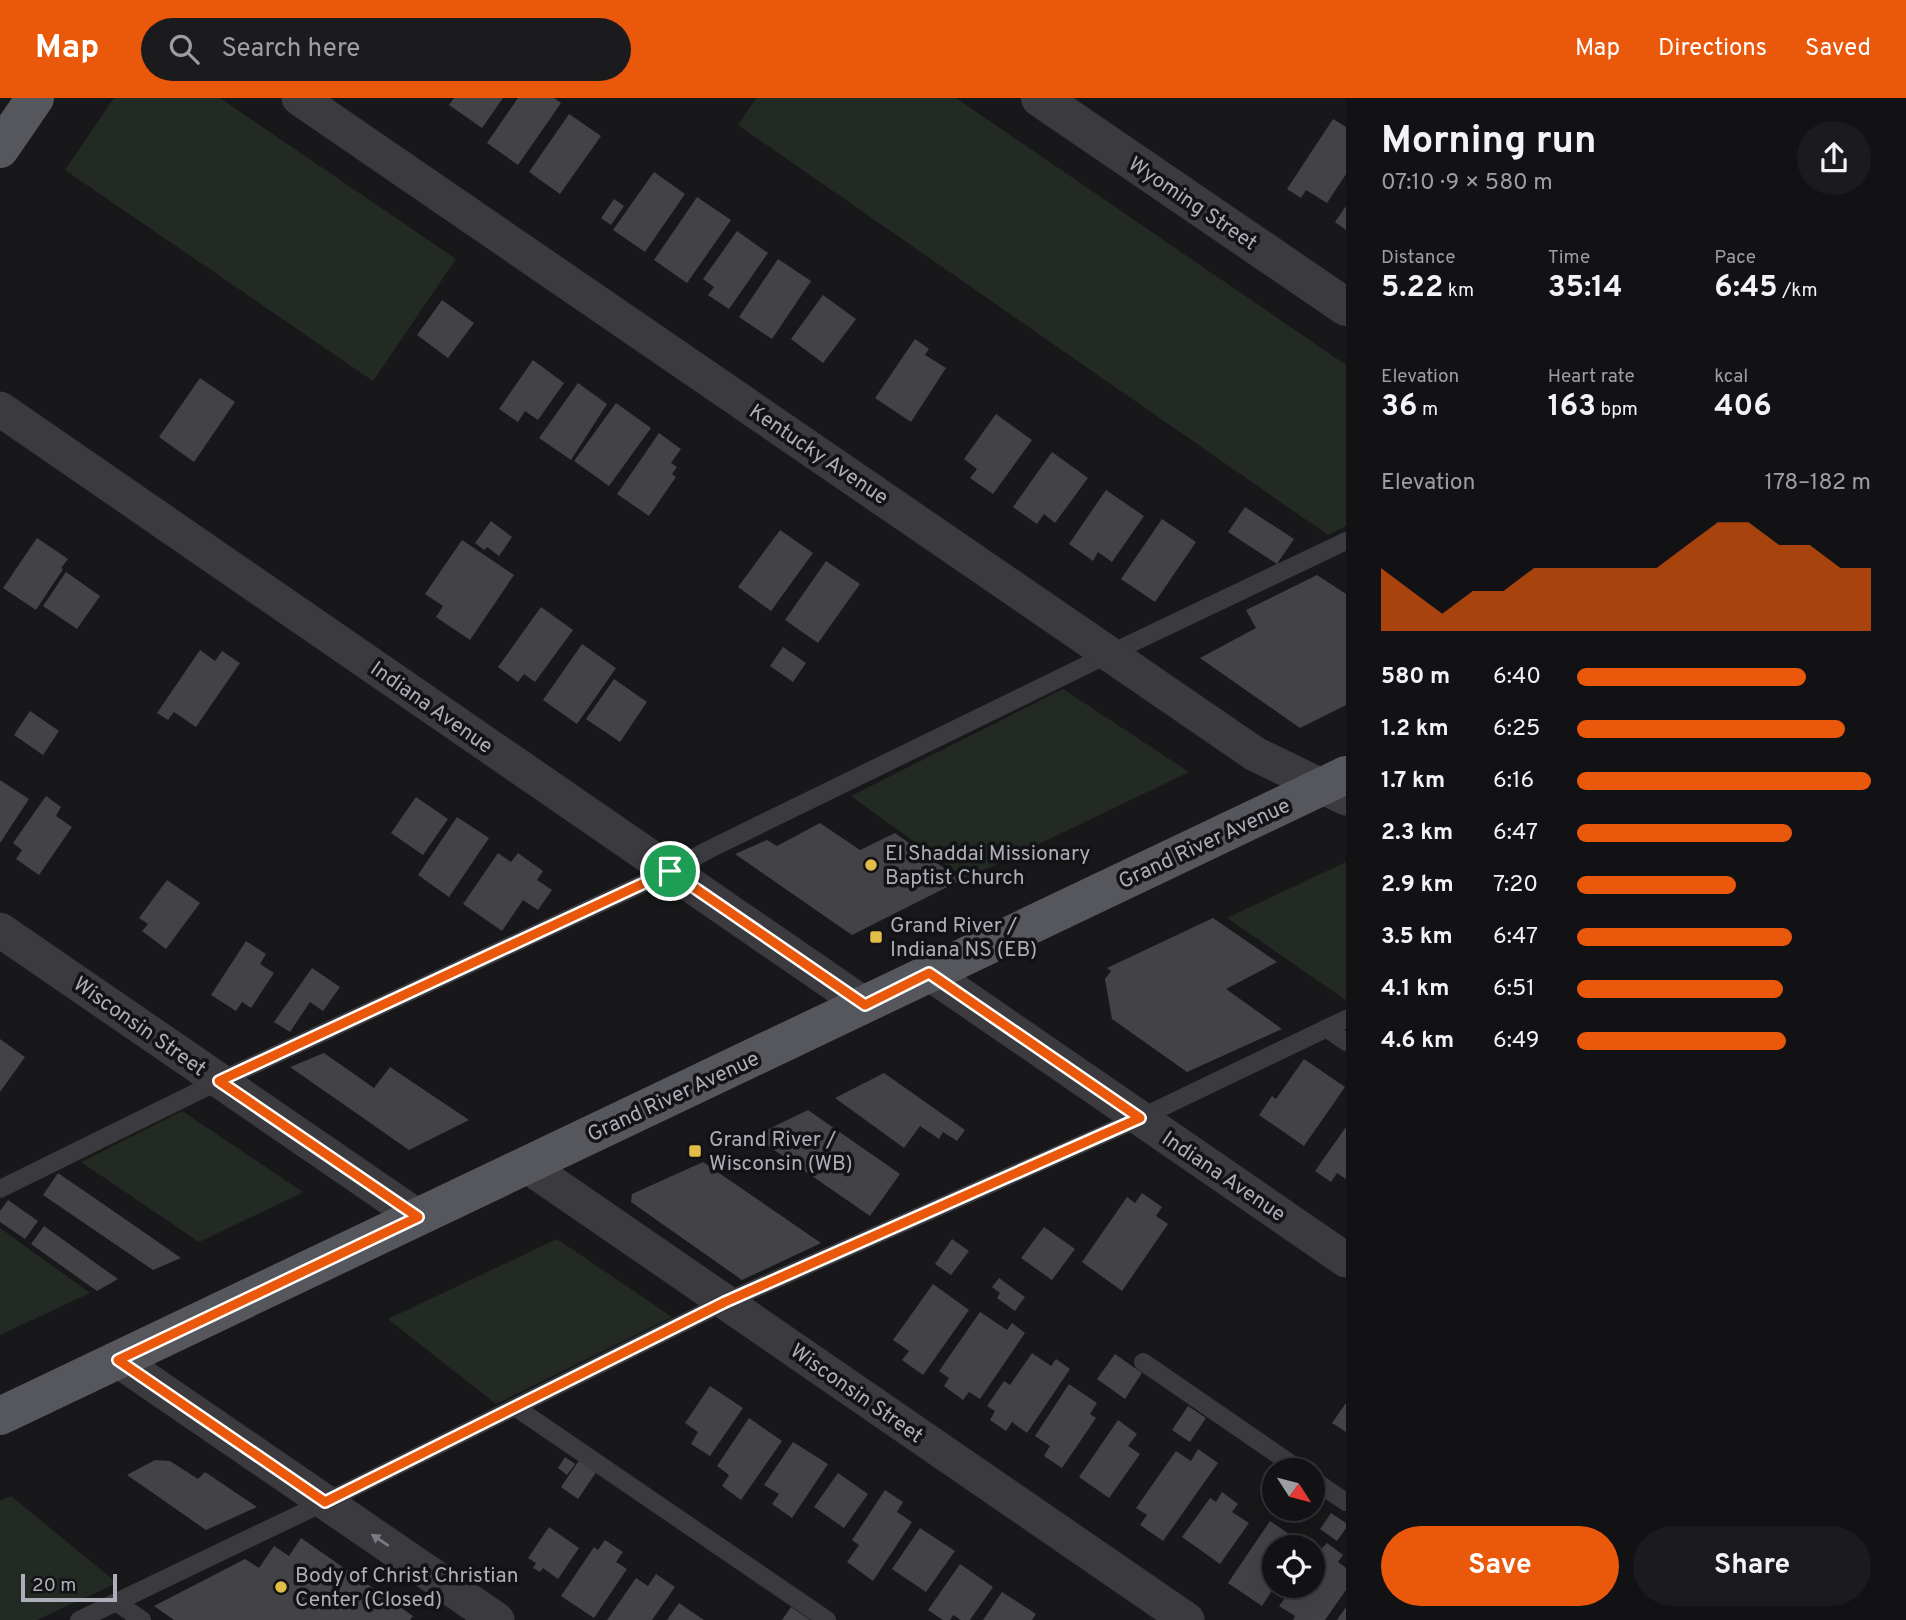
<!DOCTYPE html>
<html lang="en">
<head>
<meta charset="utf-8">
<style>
  body { margin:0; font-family:Overpass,sans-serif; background:#1b1b1d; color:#f1f3f6; height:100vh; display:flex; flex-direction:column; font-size:26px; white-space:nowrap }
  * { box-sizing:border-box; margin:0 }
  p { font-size:23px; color:#9c9ea0 }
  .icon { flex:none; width:38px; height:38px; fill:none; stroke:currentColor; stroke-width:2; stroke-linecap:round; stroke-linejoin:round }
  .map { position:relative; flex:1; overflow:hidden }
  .panel { display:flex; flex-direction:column; background:#121214; width:560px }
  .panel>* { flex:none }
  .needle { width:46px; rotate:126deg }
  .fabs { position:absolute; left:1262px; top:1360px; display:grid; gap:14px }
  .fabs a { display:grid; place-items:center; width:63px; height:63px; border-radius:50%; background:#121214; box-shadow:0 7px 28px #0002,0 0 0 2px #313234; font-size:35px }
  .scale { position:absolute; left:21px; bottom:18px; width:96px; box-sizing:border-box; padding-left:7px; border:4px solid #acaeb9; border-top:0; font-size:19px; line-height:24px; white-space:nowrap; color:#acaeb9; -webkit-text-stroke:5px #131315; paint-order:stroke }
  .pin { position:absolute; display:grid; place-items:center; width:60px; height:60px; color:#fff; margin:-30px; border:4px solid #fff; border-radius:50%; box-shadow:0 2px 7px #0007 }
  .round { display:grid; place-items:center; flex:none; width:74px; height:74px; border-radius:37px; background:#1b1b1d }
  .overview { display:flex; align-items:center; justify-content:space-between; height:119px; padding:0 35px }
  h1 { font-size:38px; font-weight:700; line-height:52px }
  .metrics { display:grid; grid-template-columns:repeat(3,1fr); gap:10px; height:119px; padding:7px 35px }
  .metrics div { display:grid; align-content:center }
  .metrics b { font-size:30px; font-weight:700 }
  .metrics small { font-size:19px; font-weight:400 }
  .metrics p { font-size:19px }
  .chart { height:196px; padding:14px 35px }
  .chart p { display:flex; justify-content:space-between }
  .chart svg { width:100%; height:126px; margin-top:7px; fill:#ea580c; opacity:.7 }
  .action { display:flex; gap:14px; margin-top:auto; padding:14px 35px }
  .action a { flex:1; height:80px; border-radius:42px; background:#ea580c; color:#fff; font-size:28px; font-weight:700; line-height:80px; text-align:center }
  .action a+a { background:#1b1b1d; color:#f1f3f6 }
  ul { padding:0 35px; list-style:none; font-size:23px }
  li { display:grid; grid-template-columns:112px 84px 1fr; align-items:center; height:52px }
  li i { height:18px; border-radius:9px; background:#ea580c }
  header { display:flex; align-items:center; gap:42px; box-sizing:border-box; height:98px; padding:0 35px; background:#ea580c; color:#fff }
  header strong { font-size:33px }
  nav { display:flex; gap:38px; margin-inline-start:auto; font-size:24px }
  .search { width:490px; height:63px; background:#1b1b1d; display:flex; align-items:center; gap:18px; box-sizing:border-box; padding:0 24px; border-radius:38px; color:#9c9ea0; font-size:26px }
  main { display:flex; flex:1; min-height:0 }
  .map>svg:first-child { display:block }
  .green { fill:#232a24 }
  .building { fill:#434347 }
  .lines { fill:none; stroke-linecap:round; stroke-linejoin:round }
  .service { stroke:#3a3a3f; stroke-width:18 }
  .minor { stroke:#3a3a3f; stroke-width:35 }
  .tertiary { stroke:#3a3a3f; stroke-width:38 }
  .primary { stroke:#56575d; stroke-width:38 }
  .oneway { fill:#797a82 }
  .route-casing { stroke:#fff; stroke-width:14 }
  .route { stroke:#ea580c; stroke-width:9 }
  .poi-dot { fill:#e2be48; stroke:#131315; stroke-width:2.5 }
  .labels { text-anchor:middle; stroke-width:7; stroke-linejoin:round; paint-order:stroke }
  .street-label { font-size:21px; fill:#acaeb9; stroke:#131315 }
  .poi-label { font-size:21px; fill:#acaeb9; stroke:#131315; text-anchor:start }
</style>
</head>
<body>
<header>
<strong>Map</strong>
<div class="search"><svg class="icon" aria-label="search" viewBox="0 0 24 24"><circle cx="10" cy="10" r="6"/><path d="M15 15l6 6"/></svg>Search here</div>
<nav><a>Map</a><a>Directions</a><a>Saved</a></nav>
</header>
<main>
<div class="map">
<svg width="1346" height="1522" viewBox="0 0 1346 1522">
  <rect width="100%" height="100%" fill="#18181a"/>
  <path class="green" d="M114 0H220L456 161 373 283 65 72Z
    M756 0H956L1346 267V428L1328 437 738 27Z
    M1063 591 1189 674 966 781 851 698Z
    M1346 764V902L1227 820Z
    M182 1013 303 1094H304L199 1144 81 1064Z
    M0 1130 90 1195 0 1237Z
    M557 1141 672 1219 496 1306 388 1221Z
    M11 1398 117 1485 37 1522H0V1403Z"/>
  <path class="building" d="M454 0H503L482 30 449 7Z
    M518 0H554L561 5 518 67 487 45Z
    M569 16 601 38 560 96 529 74Z
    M1333 21 1346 29V76L1327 105 1306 92 1301 100 1287 91Z
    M654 74 685 96 645 154 613 132Z
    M697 99 731 122 687 185 654 162Z
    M614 101 624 108 611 127 601 120Z
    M1346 108V132L1335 124Z
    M737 133 768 155 729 211 708 197 714 189 703 181Z
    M778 161 811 183 772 241 739 219Z
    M823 197 856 221 823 265 791 241Z
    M442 202 474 225 448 260 417 237Z
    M915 241 929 251 925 257 946 270 911 324 875 300Z
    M533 262 564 285 538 322 525 313 518 324 499 311Z
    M200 280 235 304 194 364 159 339Z
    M578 285 607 306 571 362 539 340Z
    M616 305 651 330 609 388 574 363Z
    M996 316 1032 342 993 396 970 380 977 371 964 361Z
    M659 335 681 351 671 365 677 369 672 376 676 379 649 418 617 396Z
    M1052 354 1088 380 1055 425 1044 416 1037 426 1013 409Z
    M1106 392 1144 418 1112 464 1098 454 1093 463 1069 446Z
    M1245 409 1294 441 1277 466 1228 434Z
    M1162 421 1196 444 1155 504 1121 481Z
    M491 423 512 439 499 458 487 449 484 452 475 445Z
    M780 432 813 455 771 513 738 489Z
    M37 440 68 461 61 470 63 471 36 512 3 490Z
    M462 442 514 477 470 542 436 519 443 508 425 496Z
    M826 463 860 486 818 545 785 522Z
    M66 474 100 498 77 531 43 508Z
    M1317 477 1346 496V607L1300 630 1200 560 1256 530 1246 512Z
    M541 509 573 532 535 584 524 576 518 584 498 569Z
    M582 546 616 570 577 626 543 602Z
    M783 549 806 565 793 584 770 568Z
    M200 552 215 563 222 553 240 565 196 629 174 614 168 622 157 615Z
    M614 581 647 604 620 644 586 621Z
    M30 613 59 633 43 657 14 637Z
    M0 682 29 701 0 745Z
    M46 698 61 709 56 718 72 729 39 777 16 761 22 752 13 745Z
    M416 699 448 721 423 757 391 735Z
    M457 719 489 740 449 799 418 777Z
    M820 725 860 752 895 735 961 782 852 837 735 756 767 742 777 748Z
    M498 755 511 764 518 755 543 773 537 782 552 792 538 812 523 802 502 833 463 806Z
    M167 782 200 805 166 851 142 833 148 826 139 820Z
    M1213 820 1277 864 1226 891 1282 931 1187 974 1112 921 1105 881 1111 873 1107 870Z
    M246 843 266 856 260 866 274 875 251 910 242 904 236 913 211 897Z
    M312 870 340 889 323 913 310 904 290 934 274 924Z
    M0 941 25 959 0 994Z
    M324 955 374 990 390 969 469 1022 409 1052 290 969Z
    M1304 961 1345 989 1304 1048 1259 1017 1272 998 1276 1001Z
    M884 975 965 1032 957 1043 943 1034 939 1041 920 1028 904 1050 835 1000Z
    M808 1012 900 1076 870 1118 754 1038Z
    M1346 1029V1081L1337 1075 1331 1084 1315 1073Z
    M703 1064 821 1145 742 1182 631 1104 632 1096Z
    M58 1075 109 1110 181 1160 153 1172 43 1097Z
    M1142 1095 1162 1109 1156 1118 1168 1126 1122 1193 1082 1164 1127 1099 1135 1105Z
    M8 1102 38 1123 25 1141 0 1124V1113Z
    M44 1128 90 1161 118 1181 97 1193 31 1146Z
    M1044 1129 1075 1151 1052 1182 1021 1160Z
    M952 1141 969 1153 951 1177 935 1166Z
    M999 1180 1025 1199 1015 1213 997 1200 1000 1195 992 1189Z
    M933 1186 969 1212 923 1277 902 1262 909 1253 893 1242Z
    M980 1214 1007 1232 1012 1225 1025 1235 980 1301 969 1294 963 1302 944 1288 949 1280 939 1273Z
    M1032 1255 1051 1268 1056 1261 1070 1271 1027 1335 1012 1324 1006 1333 990 1322 995 1313 987 1308 1004 1283 1010 1287Z
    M1115 1256 1142 1275 1125 1301 1097 1281Z
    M1069 1286 1097 1305 1090 1316 1096 1320 1062 1370 1044 1358 1050 1348 1035 1338Z
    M710 1288 743 1310 710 1358 691 1346 698 1334 685 1325Z
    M1346 1305V1334L1332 1325Z
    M1188 1308 1206 1320 1190 1344 1172 1332Z
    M749 1320 782 1343 741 1402 722 1388 729 1377 717 1368Z
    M1118 1322 1137 1336 1128 1348 1140 1356 1109 1400 1079 1379Z
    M793 1344 828 1366 792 1420 772 1406 779 1396 764 1387Z
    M1198 1351 1218 1365 1163 1443 1140 1427 1147 1417 1136 1410 1176 1353 1191 1363Z
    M565 1359 575 1366 567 1377 558 1370Z
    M580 1361 597 1373 578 1401 561 1389Z
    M155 1362 170 1363 198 1381 205 1374 257 1409 206 1432 127 1377Z
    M838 1375 868 1396 844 1430 814 1409Z
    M885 1392 903 1404 897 1414 912 1424 873 1483 847 1464 859 1447 852 1442Z
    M1222 1394 1238 1406 1232 1414 1249 1425 1220 1466 1182 1439 1210 1400 1216 1404Z
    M1331 1415 1346 1425V1430L1337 1443 1320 1431Z
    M1270 1423 1304 1446 1302 1449H1274L1275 1488 1262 1508 1228 1485Z
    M549 1429 579 1450 558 1481 543 1470 540 1474 533 1470 536 1465 528 1460Z
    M920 1430 955 1453 926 1494 892 1471Z
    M301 1440 413 1518 410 1522H174L154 1508 245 1461 259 1470 274 1448 289 1458Z
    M605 1442 623 1454 616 1464 627 1471 594 1520 561 1498 594 1449 598 1452Z
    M1327 1445 1343 1457 1338 1464 1346 1470V1492L1325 1522H1293L1295 1518 1279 1508 1294 1488H1312V1460Z
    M960 1466 993 1489 970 1522H961L953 1517 950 1522H943L928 1512Z
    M656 1476 675 1489 652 1522H607L636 1480 648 1488Z
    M1002 1494 1036 1516 1032 1522H983Z
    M679 1505 704 1522H667Z
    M791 1509 810 1522H782Z
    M1346 1509V1522H1337Z"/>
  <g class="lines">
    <path class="service" d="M1326 930 1346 944
      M0 1091 219 983 670 773 708 752 1109 556 1346 443
      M1143 1264 1300 1372
      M515 1309 827 1522
      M1312 1381 1346 1404
      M116 1504 142 1522
      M79 1522 325 1404 725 1204 1140 1020 1346 921"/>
    <path class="minor" d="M299 0 1255 656 1346 700
      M0 311 865 907
      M0 832 418 1119
      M929 875 1346 1162
      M526 1067 1187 1522
      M118 1262 497 1522"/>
    <path class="tertiary" d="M1040 0 1346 209"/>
    <path class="primary" d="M0 51 35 0
      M0 1318 1346 677"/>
  </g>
  <defs><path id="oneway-solid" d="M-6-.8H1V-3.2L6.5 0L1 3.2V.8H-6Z" transform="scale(1.75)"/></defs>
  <use class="oneway" href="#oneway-solid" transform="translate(380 1442) rotate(-146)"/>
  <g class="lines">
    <defs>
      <path id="route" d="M670 773 865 907 929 875 1140 1020 725 1204 325 1404 118 1262 418 1119 219 983Z"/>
    </defs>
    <use href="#route" class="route-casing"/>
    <use href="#route" class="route"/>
  </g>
  <g class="poi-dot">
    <circle cx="871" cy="767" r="7"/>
    <rect x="869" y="832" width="14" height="14" rx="3.5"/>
    <rect x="688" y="1046" width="14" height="14" rx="3.5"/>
    <circle cx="281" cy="1489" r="7"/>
  </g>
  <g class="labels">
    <g class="street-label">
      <text transform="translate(1193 105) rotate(34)" y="7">Wyoming Street</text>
      <text transform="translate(819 356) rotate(34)" y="7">Kentucky Avenue</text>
      <text transform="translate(432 609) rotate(35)" y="7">Indiana Avenue</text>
      <text transform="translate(1204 745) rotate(-25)" y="7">Grand River Avenue</text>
      <text transform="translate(140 928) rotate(35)" y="7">Wisconsin Street</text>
      <text transform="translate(673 998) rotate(-25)" y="7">Grand River Avenue</text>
      <text transform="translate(1224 1078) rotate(34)" y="7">Indiana Avenue</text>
      <text transform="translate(857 1295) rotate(35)" y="7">Wisconsin Street</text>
    </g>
    <g class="poi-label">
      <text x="885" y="762">El Shaddai Missionary<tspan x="885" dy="24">Baptist Church</tspan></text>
      <text x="890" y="834">Grand River /<tspan x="890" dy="24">Indiana NS (EB)</tspan></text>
      <text x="709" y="1048">Grand River /<tspan x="709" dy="24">Wisconsin (WB)</tspan></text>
      <text x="295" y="1484">Body of Christ Christian<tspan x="295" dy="24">Center (Closed)</tspan></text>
    </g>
  </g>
</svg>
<div class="fabs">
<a><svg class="needle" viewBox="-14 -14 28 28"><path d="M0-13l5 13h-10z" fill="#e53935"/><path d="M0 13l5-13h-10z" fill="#9c9ea0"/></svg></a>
<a><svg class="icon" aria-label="locate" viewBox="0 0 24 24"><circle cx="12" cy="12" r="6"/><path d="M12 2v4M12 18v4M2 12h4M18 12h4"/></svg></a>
</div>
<div class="scale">20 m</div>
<div class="pin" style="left:670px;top:773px;background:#1e9e55"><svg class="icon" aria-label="arrive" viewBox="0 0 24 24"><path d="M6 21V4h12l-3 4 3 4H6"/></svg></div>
</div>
<section class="panel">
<div class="overview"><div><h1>Morning run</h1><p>07:10 · 9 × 580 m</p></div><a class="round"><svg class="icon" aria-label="share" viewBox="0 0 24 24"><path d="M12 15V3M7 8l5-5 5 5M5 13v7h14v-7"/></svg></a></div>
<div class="metrics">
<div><p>Distance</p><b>5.22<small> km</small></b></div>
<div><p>Time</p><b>35:14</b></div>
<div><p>Pace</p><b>6:45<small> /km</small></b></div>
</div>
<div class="metrics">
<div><p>Elevation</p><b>36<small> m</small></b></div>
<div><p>Heart rate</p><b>163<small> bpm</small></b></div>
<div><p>kcal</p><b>406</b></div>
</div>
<div class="chart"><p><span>Elevation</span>178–182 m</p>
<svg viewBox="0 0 160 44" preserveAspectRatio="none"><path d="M0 44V22L10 30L20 38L30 30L40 30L50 22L60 22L70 22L80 22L90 22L100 14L110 6L120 6L130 14L140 14L150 22L160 22V44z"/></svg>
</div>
<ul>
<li><b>580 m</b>6:40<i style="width:78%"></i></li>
<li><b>1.2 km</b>6:25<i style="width:91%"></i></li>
<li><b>1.7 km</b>6:16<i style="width:100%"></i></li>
<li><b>2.3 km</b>6:47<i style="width:73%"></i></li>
<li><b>2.9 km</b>7:20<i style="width:54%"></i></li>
<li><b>3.5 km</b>6:47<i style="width:73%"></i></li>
<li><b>4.1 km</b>6:51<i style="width:70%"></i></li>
<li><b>4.6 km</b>6:49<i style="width:71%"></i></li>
</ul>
<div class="action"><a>Save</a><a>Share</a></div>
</section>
</main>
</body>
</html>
